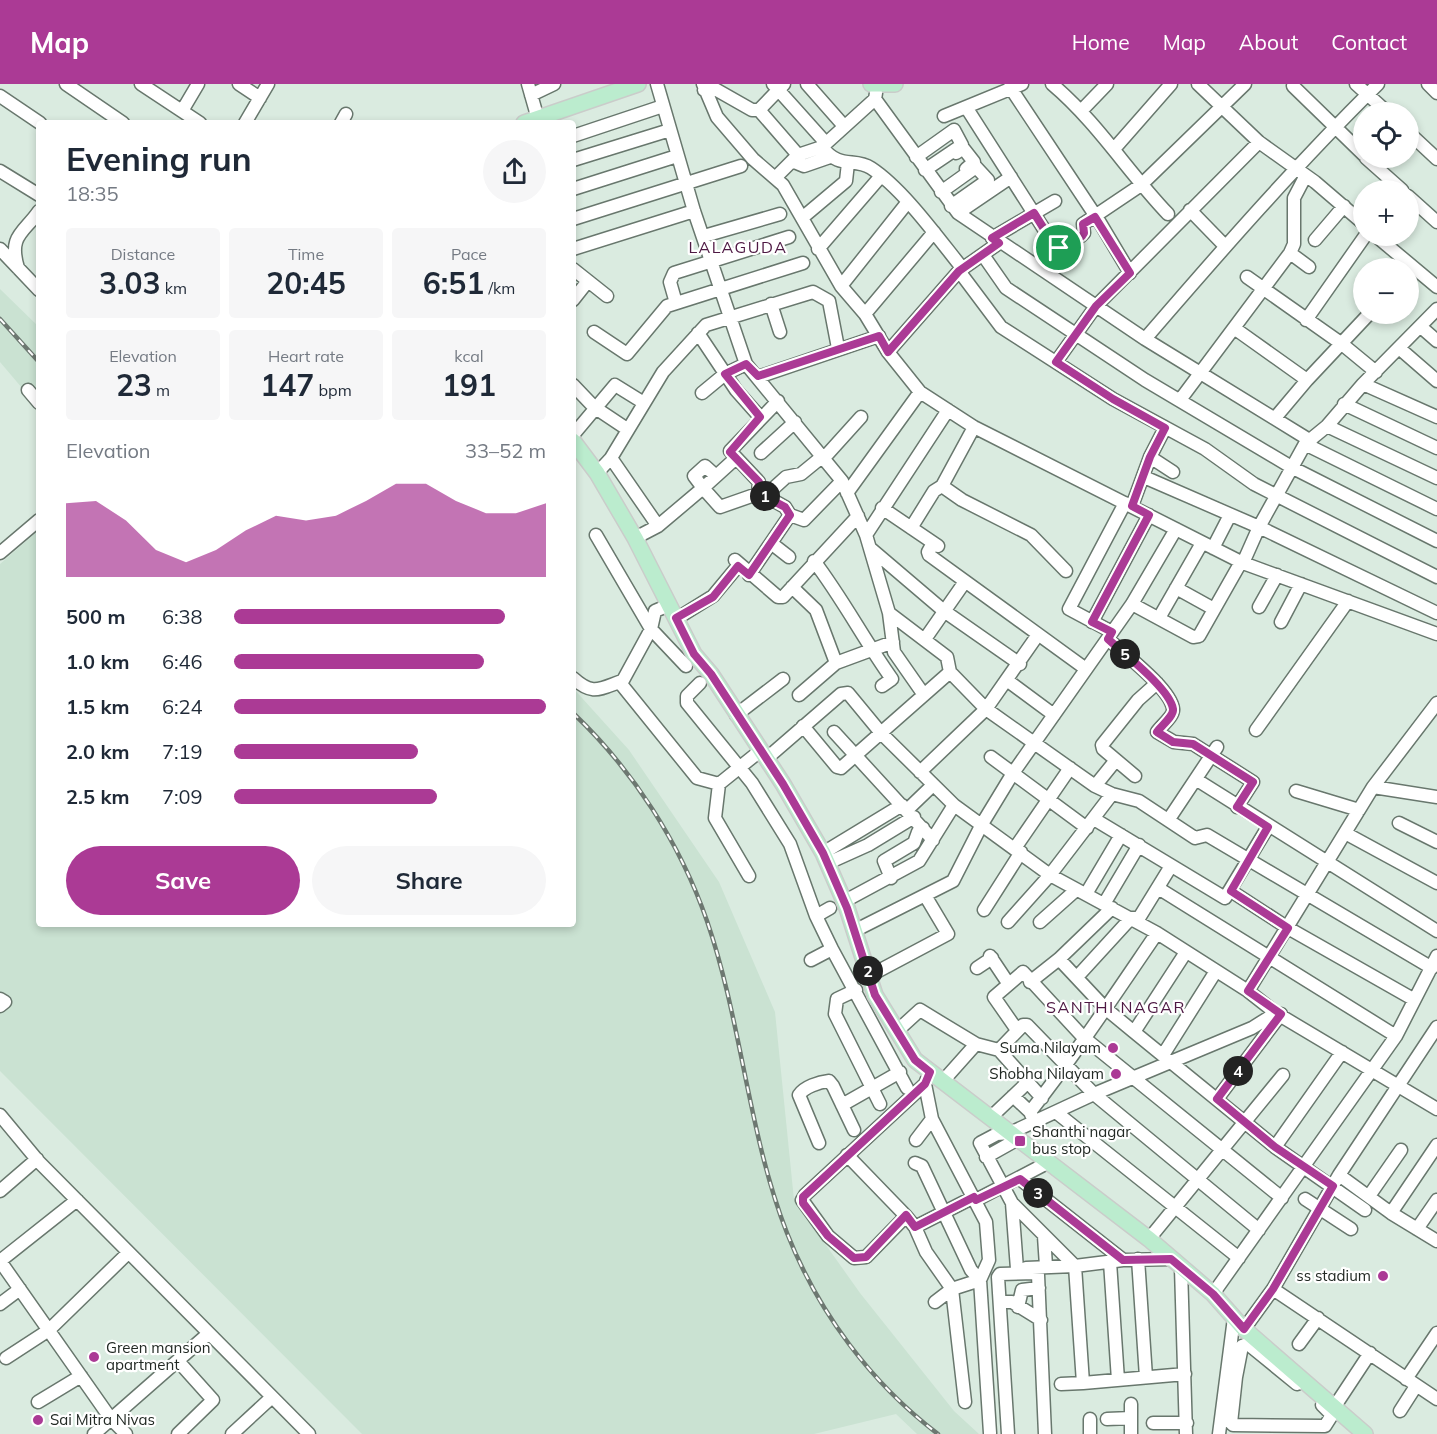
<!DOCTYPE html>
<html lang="en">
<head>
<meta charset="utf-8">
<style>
  body { margin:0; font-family:Mulish,sans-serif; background:#f6f6f7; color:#1f2937; height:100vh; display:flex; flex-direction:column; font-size:22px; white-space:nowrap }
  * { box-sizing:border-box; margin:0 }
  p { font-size:20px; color:#747a83 }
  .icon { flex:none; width:33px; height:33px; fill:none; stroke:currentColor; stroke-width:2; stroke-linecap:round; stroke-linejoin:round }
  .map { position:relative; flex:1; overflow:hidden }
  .side { position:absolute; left:36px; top:36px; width:540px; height:807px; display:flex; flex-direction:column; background:#fff; border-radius:6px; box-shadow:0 3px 9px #0003 }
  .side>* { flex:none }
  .controls { position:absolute; left:1353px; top:18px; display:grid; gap:12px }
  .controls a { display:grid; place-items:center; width:66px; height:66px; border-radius:50%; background:#fff; box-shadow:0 3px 9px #0003; font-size:30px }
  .pin { position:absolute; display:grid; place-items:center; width:51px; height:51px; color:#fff; margin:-26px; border:3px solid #fff; border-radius:50%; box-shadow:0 2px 6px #0007 }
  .km { position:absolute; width:30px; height:30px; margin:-15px; border-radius:50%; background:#222; color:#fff; font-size:16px; line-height:30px; text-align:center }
  .round { display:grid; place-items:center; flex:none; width:63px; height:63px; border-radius:32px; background:#f6f6f7 }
  .headline { display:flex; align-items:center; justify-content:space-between; height:102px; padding:0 30px }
  h1 { font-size:33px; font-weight:700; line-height:45px }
  .stats { display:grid; grid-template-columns:repeat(3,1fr); gap:9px; height:102px; padding:6px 30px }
  .stats div { display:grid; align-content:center; border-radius:6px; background:#f6f6f7; text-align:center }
  .stats b { font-size:30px; font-weight:700 }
  .stats small { font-size:16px; font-weight:400 }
  .stats p { font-size:16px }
  .chart { height:168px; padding:12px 30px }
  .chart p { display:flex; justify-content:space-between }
  .chart svg { width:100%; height:108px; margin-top:6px; fill:#ab3a95; opacity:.7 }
  .cta { display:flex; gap:12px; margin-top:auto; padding:12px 30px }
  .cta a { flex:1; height:69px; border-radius:36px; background:#ab3a95; color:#fff; font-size:24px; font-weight:700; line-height:69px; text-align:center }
  .cta a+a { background:#f6f6f7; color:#1f2937 }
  ul { padding:0 30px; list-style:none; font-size:20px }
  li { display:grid; grid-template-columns:96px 72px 1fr; align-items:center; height:45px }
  li i { height:15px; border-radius:8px; background:#ab3a95 }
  header { display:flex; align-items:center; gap:36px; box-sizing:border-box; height:84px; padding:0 30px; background:#ab3a95; color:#fff }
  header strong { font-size:28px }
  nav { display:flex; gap:33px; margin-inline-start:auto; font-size:21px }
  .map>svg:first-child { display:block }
  .built { fill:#cae2d2 }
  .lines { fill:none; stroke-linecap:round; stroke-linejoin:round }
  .minor-casing { stroke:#68776d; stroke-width:15 }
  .major-casing { stroke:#caccca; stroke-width:18 }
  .minor { stroke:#fff; stroke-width:12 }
  .major { stroke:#bbecce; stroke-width:15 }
  .rail-casing { stroke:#6d7871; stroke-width:4.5 }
  .rail { stroke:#fff; stroke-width:2; stroke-dasharray:7; stroke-linecap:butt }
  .route-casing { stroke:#fff; stroke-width:12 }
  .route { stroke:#ab3a95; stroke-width:8 }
  .poi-dot { fill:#ab3a95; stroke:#fff; stroke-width:2 }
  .labels { text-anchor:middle; stroke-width:4.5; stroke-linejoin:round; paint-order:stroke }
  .poi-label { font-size:15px; fill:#222924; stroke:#fff; text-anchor:end }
  .neighbourhood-label { font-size:16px; letter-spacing:1.5px; fill:#4e1843; stroke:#fff }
</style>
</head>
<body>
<header>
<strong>Map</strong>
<nav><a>Home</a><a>Map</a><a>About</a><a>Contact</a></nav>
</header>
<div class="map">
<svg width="1437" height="1350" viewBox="0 0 1437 1350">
  <rect width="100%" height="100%" fill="#daebe0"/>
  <path class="built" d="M0 205 39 243V324L0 278Z
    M39 446V840H573V604L629 666 719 798 775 928 794 1116 860 1209 954 1327 979 1350H917L896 1330 814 1350H362L0 987V480Z"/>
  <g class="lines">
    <defs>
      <path id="minor" d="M66 0 123 39
        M141 0 200 39
        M239 0 260 14
        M528 0 538 35
        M657 0 694 127 746 280 842 397 866 451 889 529 894 568 924 611
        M703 0 717 33 753 75 783 101 841 202 865 230 888 268 920 308 974 343 1243 479 1437 550
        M773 0 825 58
        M807 0 844 42
        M1052 0C1098 39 1127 87 1168 130
        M1198 0 1259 58 1315 98 1364 140
        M1356 0 1387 28
        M1428 0 1437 9
        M1293 2 1364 71
        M1010 3 1099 137 1130 189
        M704 6 715 5 752 26H759L798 71
        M531 11 554 0
        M0 12 40 39
        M875 15 958 129 1145 255 1311 357
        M966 23 1056 164 1081 152 1084 149 1083 140 1141 101 1245 0
        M759 26 784 0
        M1082 26 1107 0
        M182 27 198 0
        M944 32 1022 0
        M245 39 268 0
        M341 39 346 30
        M1408 48 1437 75
        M573 52 663 22
        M822 63C840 86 854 73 871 84 903 105 938 154 963 185
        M1114 65 1171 0
        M956 69 963 64 974 78 966 85
        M916 73 954 46 962 61 925 86
        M1366 74 1402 106
        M573 76 670 46
        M792 77 804 82 830 73
        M0 87 39 111
        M775 94 798 71 822 63 875 15 876 9
        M573 105 677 72
        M941 108 976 83 988 96 951 122
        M1408 112 1437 138
        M1190 126 1225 162
        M958 129 1011 93
        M802 134 846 97 848 79
        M573 135 741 82
        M704 152 780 130
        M1376 152 1437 203
        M992 154 1055 117
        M1315 156 1344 122
        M0 165 39 206
        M573 165 694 127
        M818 165 881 92
        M1290 169 1309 183
        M983 171 1006 204 1145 296 1293 384 1437 457
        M18 184C8 151 24 149 39 127
        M573 185 607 212
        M959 187 1001 243 1113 315 1205 365 1254 400 1437 493
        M1247 193 1342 260 1376 288
        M841 202 907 119
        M573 216 588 197
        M676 219 670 198 674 189 789 153
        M771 220 780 248
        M865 230 934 148
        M1306 236 1365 152
        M1421 243 1437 257
        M1234 244 1307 296
        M594 248 627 270 667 222 803 179
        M698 249 736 306 760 333
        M1145 255C1220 168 1296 81 1378 0
        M1399 264 1437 297
        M888 268 959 187 999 159
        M1056 278 1096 222 1259 58
        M758 293 879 252
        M1363 300 1437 333
        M573 301 594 323 627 345
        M28 306 39 319
        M702 309 725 290 746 280
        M1180 316 1290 169 1294 160V114L1305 93
        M1344 320 1437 364
        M1275 334 1307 296 1369 230
        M1327 342 1437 394
        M573 351 615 301 644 319
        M1305 360 1437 425
        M761 369 795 338
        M1150 373 1173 388
        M611 374 658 442 635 454
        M824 374 861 333
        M597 389 611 374 663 288 706 241 813 208 829 217 838 264
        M716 392 705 382 694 392 703 404 736 374
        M1144 393 1259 443 1437 529
        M942 402 962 416 1031 451 1066 487
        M758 409 759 398 730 367 778 317
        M847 409 920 308
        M765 412 786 393 801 390 823 372
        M1132 422 1150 373 1165 344
        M882 424 938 462
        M658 442 703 404 720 423 760 409 785 423 790 431 804 436 842 397
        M911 444 934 407 942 402 974 343
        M596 451 651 545 686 582
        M866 451 948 326
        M771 459 789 473
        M933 459 928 468 929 471 1086 585
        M870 464 944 527 1020 580
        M1213 464 1230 431
        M0 469 39 436
        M735 476 778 513H783L858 432
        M814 477C843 515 864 556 892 595L882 602
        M1243 479 1259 443 1305 360 1327 342 1363 300 1437 225
        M749 491 790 431
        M792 503 816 526 836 579
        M1176 504 1214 525
        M1132 520 1193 553 1199 552 1241 478
        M669 521 655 527 651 545 621 600 697 694 719 700
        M1259 523 1277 491
        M889 529 947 573 950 588 986 625 1095 702 1112 710 1139 717 1195 754 1207 751 1432 884
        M1159 534 1202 459
        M676 535 713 512 738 482
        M1092 538 1149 431
        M1281 538 1301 500
        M1112 548 1069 525 1125 419
        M925 555 964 499
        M1108 555C1123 569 1171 605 1173 625 1174 632 1161 642 1157 648L1174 658 1193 660 1253 698 1237 723
        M573 594C593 612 599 605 622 597
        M1008 597 1054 631
        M700 599 687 612V619L752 699 790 760 816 832 832 865 907 1004
        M799 611 836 579 893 558
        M736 631 783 595
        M803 642 837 683 841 684 950 588
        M1256 646 1348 517
        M834 648 933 756
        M991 673 1087 744
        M766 675 841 610 848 609 881 649 954 721 1050 791 1157 849 1248 907 1276 929 1437 1025
        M920 688 986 625 1037 552
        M1135 692 1103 665 1102 661 1138 616 1157 599
        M1197 696 1437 847
        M1095 702 1116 676
        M1373 703 1437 713
        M1296 707 1359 726
        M907 726 933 701
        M1094 735 1225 814 1268 743
        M1169 735 1217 663
        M1399 739 1437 758
        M1345 749 1437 799
        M1015 764 1070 684
        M823 769 902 721
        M828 779 868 761 914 733
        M749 792 715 734 719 700 760 667
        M891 794 884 777 914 759 918 748 923 744
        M1158 804 1396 952
        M1231 807 1288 844 1413 915
        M1086 810 1121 751
        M843 818 919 777 954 721
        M1104 820 1139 761
        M984 826 1021 768
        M816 832 830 824
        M1008 838 1050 791 1112 710
        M1040 838 1076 806
        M854 847 953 797 982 740 1013 689 1132 520 1176 445
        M990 872 1008 899
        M1059 875 1105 924 1134 948 1275 1063 1365 1126
        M811 876 832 865
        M977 884 992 874
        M869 892 948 850 926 813
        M1077 893 1131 834H1139L1171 782
        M1030 898 1059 875 1112 824
        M856 906 837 915 835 930 880 1020
        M1248 907 1373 703 1437 619
        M0 915 5 918 0 922
        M1017 946 994 913 1023 888 1083 953 1282 1114
        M897 947 920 926 976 960 999 966 1042 1014
        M1134 948 1186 868
        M999 966 1023 941H1027L1094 1010 1259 1146
        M1163 971 1216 887
        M943 997 976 960
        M925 1000 932 1035 986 1138 989 1176 980 1196 990 1349
        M1013 1012 1030 1028
        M1217 1015 1281 930
        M842 1021 900 988
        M1057 1029 1239 1174
        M0 1031 39 1078 309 1350
        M990 1034 1028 998
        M1034 1037 1030 1028C1075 971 1116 909 1157 849
        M916 1056 932 1035
        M819 1059 799 1011C804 1003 819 998 829 997L833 1002 854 1046
        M1275 1063 1342 968
        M847 1071 906 1132
        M986 1073 1018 1055
        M915 1079 922 1082 971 1186 980 1196 952 1205 965 1318
        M1339 1091 1391 1129 1437 1157
        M1020 1095 1123 1176
        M0 1107 37 1075
        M1369 1112 1401 1066
        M1305 1115 1351 1145
        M976 1116 1049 1078
        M1012 1119 1017 1185
        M1391 1129 1437 1061
        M915 1143 906 1132 866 1173 854 1174 828 1152 802 1116 805 1111 925 1000 927 995
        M1417 1145 1437 1116
        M1044 1152 1046 1182
        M1149 1155 1283 991
        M1138 1175 1146 1293
        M0 1177 111 1335 126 1350
        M0 1177 77 1116
        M1110 1178 1118 1296
        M1026 1184 1075 1182 1123 1176 1171 1175
        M1181 1184 1186 1350
        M1273 1205 1437 1315
        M1213 1210 1396 952 1437 872
        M935 1218 952 1205 926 1168 915 1143 974 1113
        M1000 1218H1012L1041 1236
        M0 1220 20 1205
        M1018 1223 1022 1206 1039 1204
        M1244 1245 1273 1205 1339 1091 1437 943
        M1299 1260 1318 1234
        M6 1274 49 1246 128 1169
        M1227 1289 1236 1293 1231 1339 1233 1341 1325 1342 1332 1331 1322 1321
        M1185 1290 1083 1299 1075 1182 1012 1119 980 1059 997 1050 1010 1049 1094 1010 1252 944 1276 929
        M1236 1293 1242 1262 1248 1260 1297 1300
        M1406 1295 1437 1249
        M1061 1300 1083 1299
        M38 1318 81 1292
        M1131 1320V1350
        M1335 1322 1370 1269
        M1400 1327 1416 1302
        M1090 1335V1350
        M1107 1335 1131 1334
        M1153 1339H1187
        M94 1350 208 1250
        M178 1350 213 1316 178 1277
        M232 1350 272 1313
        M1008 1350 998 1193 1000 1190 1036 1189 1038 1191 1045 1350
        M1219 1350 1234 1234"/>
      <path id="major" d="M871 0H895
        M524 39 638 0
        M573 357 597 389 635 454 694 570 711 590 783 700 823 769 847 824 875 911 915 976 1149 1155 1213 1210 1244 1245 1365 1350"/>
    </defs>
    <use href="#minor" class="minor-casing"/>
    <use href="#major" class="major-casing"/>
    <use href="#minor" class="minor"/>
    <use href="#major" class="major"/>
    <defs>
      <path id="rail" d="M0 235 39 278
        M573 629C633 686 680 759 707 837 742 939 748 1049 787 1149 818 1228 871 1299 938 1350"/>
    </defs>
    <use href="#rail" class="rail-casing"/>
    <use href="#rail" class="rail"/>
  </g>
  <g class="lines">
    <defs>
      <path id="route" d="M1034 129 1056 164 1082 152 1084 149 1083 140 1095 133 1130 189 1096 222 1056 278 1113 315 1165 344 1150 373 1132 422 1149 431 1092 538 1112 548 1108 555C1123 569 1170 605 1173 625 1174 632 1161 642 1157 648L1173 658 1193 660 1253 698 1237 723 1268 743 1231 807 1288 844 1248 907 1281 930 1217 1015 1275 1063 1333 1102 1273 1205 1244 1245 1213 1210 1171 1175 1123 1176 1020 1095 976 1116 974 1113 915 1143 906 1131 866 1173 854 1174 828 1152 803 1119V1113L925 1000 930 988 915 976 875 911 847 824 823 769 783 700 711 590 694 570 676 534 713 513 738 482 749 491 790 431 785 423 758 409 759 398 730 368 760 333 725 290 746 280 758 292 879 252 888 268 959 187 999 159 992 154Z"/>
    </defs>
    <use href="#route" class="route-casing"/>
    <use href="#route" class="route"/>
  </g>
  <g class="poi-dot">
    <circle cx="1113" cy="964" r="6"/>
    <circle cx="1116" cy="990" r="6"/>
    <rect x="1014" y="1051" width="12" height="12" rx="3"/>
    <circle cx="1383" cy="1192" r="6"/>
    <circle cx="94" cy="1273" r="6"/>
    <circle cx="38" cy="1336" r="6"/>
  </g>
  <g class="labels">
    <g class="poi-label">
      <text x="1101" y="969">Suma Nilayam</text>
      <text x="1104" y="995">Shobha Nilayam</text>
      <text x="1032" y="1053" text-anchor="start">Shanthi nagar<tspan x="1032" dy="17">bus stop</tspan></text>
      <text x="1371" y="1197">ss stadium</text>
      <text x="106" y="1269" text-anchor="start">Green mansion<tspan x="106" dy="17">apartment</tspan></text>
      <text x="50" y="1341" text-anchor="start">Sai Mitra Nivas</text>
    </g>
    <g class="neighbourhood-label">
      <text x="738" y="169">LALAGUDA</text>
      <text x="1116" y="929">SANTHI NAGAR</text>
    </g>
  </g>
</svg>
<div class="controls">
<a><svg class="icon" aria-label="locate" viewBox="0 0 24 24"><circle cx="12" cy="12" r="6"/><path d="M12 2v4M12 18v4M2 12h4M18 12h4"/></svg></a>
<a>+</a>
<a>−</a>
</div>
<div class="pin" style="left:1059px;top:164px;background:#1e9e55"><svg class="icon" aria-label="arrive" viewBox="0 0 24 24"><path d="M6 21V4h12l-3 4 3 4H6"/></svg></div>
<b class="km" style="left:765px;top:412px">1</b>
<b class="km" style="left:868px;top:887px">2</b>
<b class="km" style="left:1038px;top:1109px">3</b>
<b class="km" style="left:1238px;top:987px">4</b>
<b class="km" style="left:1125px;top:570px">5</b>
<section class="side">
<div class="headline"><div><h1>Evening run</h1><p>18:35</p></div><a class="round"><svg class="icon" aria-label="share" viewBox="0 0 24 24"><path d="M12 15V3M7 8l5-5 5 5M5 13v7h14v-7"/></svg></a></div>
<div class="stats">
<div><p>Distance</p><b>3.03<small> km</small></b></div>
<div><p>Time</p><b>20:45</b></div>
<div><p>Pace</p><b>6:51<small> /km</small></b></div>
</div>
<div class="stats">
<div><p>Elevation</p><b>23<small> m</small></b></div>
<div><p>Heart rate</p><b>147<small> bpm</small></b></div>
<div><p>kcal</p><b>191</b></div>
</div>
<div class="chart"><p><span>Elevation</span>33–52 m</p>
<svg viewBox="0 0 160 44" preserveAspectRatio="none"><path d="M0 44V14L10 13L20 21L30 33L40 38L50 33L60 25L70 19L80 21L90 19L100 13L110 6L120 6L130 13L140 18L150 18L160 14V44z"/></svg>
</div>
<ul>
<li><b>500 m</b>6:38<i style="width:87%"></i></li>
<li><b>1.0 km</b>6:46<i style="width:80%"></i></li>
<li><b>1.5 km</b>6:24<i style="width:100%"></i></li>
<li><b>2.0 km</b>7:19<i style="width:59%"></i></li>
<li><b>2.5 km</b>7:09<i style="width:65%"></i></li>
</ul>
<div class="cta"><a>Save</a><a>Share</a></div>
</section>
</div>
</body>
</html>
